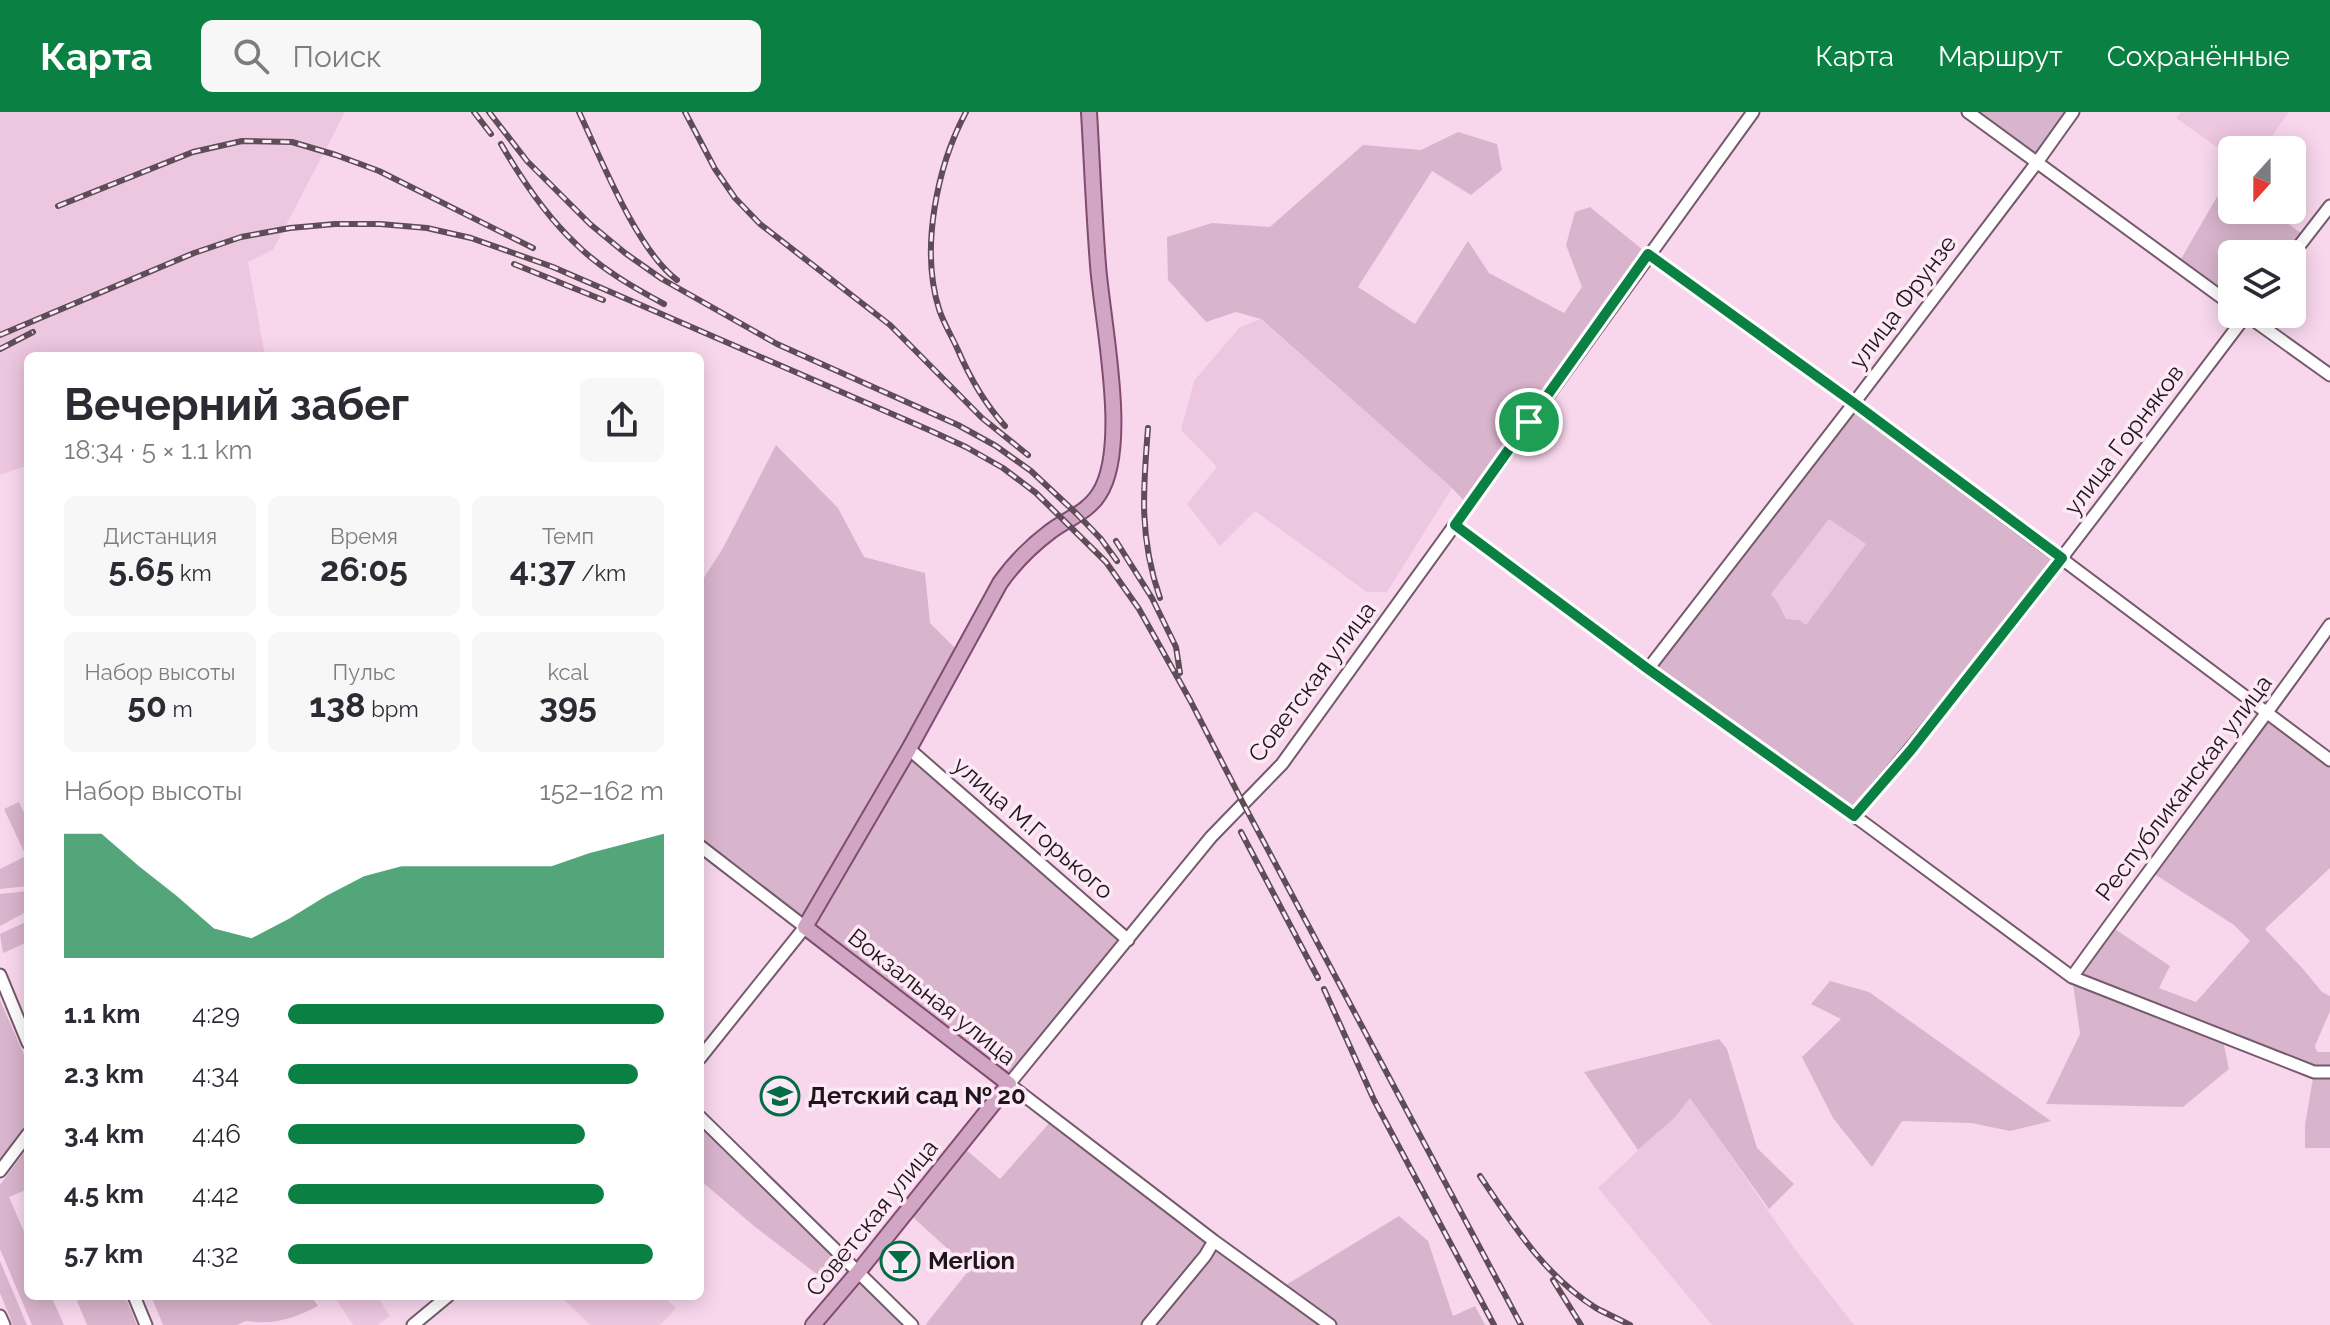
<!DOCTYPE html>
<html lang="ru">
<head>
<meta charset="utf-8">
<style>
  body { margin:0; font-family:Raleway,sans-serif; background:#f7f7f7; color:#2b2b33; height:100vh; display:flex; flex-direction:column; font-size:30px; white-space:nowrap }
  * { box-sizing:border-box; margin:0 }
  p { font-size:26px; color:#7c7c81 }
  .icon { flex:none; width:44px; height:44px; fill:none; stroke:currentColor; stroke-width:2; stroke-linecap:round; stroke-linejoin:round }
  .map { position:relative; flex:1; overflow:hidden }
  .drawer { position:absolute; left:24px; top:240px; width:680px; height:948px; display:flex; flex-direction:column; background:#fff; border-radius:12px; box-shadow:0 4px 20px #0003 }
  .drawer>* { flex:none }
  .needle { width:52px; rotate:201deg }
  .fabs { position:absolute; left:2218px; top:24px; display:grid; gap:16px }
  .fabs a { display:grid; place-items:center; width:88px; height:88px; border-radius:12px; background:#fff; box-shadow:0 4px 20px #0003; font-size:40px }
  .pin { position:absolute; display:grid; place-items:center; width:68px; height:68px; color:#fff; margin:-34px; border:4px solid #fff; border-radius:50%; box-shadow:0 2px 8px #0007 }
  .round { display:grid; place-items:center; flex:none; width:84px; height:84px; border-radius:12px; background:#f7f7f7 }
  .summary { display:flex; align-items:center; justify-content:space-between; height:136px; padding:0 40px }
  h1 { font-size:44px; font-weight:700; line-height:60px }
  .stats { display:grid; grid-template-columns:repeat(3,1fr); gap:12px; height:136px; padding:8px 40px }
  .stats div { display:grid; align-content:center; border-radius:12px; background:#f7f7f7; text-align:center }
  .stats b { font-size:34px; font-weight:700 }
  .stats small { font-size:22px; font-weight:400 }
  .stats p { font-size:22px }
  .chart { height:224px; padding:16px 40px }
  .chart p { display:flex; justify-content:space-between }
  .chart svg { width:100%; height:144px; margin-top:8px; fill:#0b8043; opacity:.7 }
  ul { padding:0 40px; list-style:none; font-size:26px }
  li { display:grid; grid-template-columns:128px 96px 1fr; align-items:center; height:60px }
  li i { height:20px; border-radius:10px; background:#0b8043 }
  header { display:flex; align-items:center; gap:48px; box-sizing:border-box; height:112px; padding:0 40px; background:#0b8043; color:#fff }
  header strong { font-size:38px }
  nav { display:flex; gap:44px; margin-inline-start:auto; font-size:28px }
  .search { width:560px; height:72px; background:#f7f7f7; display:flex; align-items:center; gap:20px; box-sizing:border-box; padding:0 28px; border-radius:12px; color:#7c7c81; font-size:30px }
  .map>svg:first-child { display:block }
  .built { fill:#edc6df }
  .green { fill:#d9b5cd; fill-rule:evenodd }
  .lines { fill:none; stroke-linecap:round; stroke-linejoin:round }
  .minor-casing { stroke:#75596c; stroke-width:15 }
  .major-casing { stroke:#804c70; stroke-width:18 }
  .minor { stroke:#fff; stroke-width:11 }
  .major { stroke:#d1a6c5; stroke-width:14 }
  .rail-casing { stroke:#5e4c58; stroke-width:6 }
  .rail { stroke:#fde9f6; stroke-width:3; stroke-dasharray:9; stroke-linecap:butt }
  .route-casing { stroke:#fff; stroke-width:16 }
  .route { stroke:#0b8043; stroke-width:10 }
  .labels { text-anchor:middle; stroke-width:7; stroke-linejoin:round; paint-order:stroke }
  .street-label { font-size:24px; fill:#20151c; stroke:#fde9f6 }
  .poi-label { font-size:24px; font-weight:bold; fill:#20151c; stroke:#fde9f6; text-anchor:start }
</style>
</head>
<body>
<header>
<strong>Карта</strong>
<div class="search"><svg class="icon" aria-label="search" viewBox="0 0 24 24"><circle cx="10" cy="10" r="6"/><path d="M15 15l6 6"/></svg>Поиск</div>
<nav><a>Карта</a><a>Маршрут</a><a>Сохранённые</a></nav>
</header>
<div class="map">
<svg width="2330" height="1213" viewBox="0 0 2330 1213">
  <rect width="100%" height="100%" fill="#f8d7ed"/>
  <path class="built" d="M0 0H345L273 138 248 150 265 244H28V353L0 363Z
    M2181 0H2289L2262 38H2232V46L2176 6Z
    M1260 207 1452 376 1387 480H1367L1255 399 1220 434 1187 392 1217 355 1181 318 1194 269 1239 216Z
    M1829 406 1866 432 1806 513 1800 508 1786 507 1778 491 1770 483Z
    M1690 985 1794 1136 1854 1213H1712L1598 1076 1674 1005Z
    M334 1184H377L390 1204 378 1213H353Z
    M560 1184H663L676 1196 660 1213H590Z"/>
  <path class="green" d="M1968 0H2073L2038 49Z
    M1458 20 1497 32 1502 58 1471 83 1432 59 1358 175 1415 212 1468 129 1489 161 1564 201 1582 175 1566 133 1575 100 1590 95 1648 142 1469 394 1452 376 1261 207 1236 200 1206 210 1168 168 1167 125 1212 111 1270 115 1363 33 1421 38Z
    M2228 66 2232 69V98H2270L2306 125 2292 142H2232V193L2178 152Z
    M1854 291 2062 446 1854 704 1648 557ZM1829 407 1866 432 1806 513 1800 508 1786 507 1778 491 1771 482Z
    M776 333 838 396 864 445 925 461 930 511 961 542 910 637 1128 828 1009 972 700 734V472L723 436Z
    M2268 602 2330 648V756L2265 817 2303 857 2322 880 2330 884V899L2315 934 2317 940H2330V1036H2305V1013L2314 960 2222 924 2229 957 2183 995 2046 992 2080 922 2072 865 2109 813 2170 854 2159 876 2196 890 2250 829 2234 813 2148 758Z
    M19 690 28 709V774L0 777V757L26 744 4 697Z
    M28 779V799L0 814V782Z
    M28 809V830L3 841 0 822Z
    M1830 869 1869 880 2051 1009 2010 1019 1971 1011 1902 1009 1872 1055 1833 1006 1802 945 1841 907 1811 892Z
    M0 888 28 952V1011L0 1047Z
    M1719 927 1727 937 1757 1036 1794 1072 1769 1097 1690 986 1675 1005 1638 1038 1584 960Z
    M1052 1008 1281 1176 1399 1104 1428 1129 1453 1204 1475 1194 1485 1213H927L926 1212 970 1157 906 1099 963 1035 1000 1067Z
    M700 1011 847 1152 831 1173 754 1114 700 1068Z
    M28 1035V1077L9 1085 28 1129V1184H51L64 1213H32L0 1137V1073Z
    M0 1149 27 1213H13L0 1181Z
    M859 1159 906 1213H811Z
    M75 1184H125L137 1213H87Z
    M151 1184H311L318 1194C292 1207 275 1213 246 1209L237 1213H163Z"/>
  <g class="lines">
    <defs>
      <path id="minor" d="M1968 0 2232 193
        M1648 142 1854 291 2330 648
        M2292 143 2330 94
        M2245 202 2330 263
        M1455 413 1648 557 1864 711 2072 865 2314 960H2330
        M1648 557 1854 291 2038 49 2073 0
        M909 637 1128 828
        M1854 704C1992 542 2119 371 2247 202
        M700 734 805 815 700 946
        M0 863 28 931
        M2072 865C2157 746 2246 632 2330 513
        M700 1005 912 1213
        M0 1059 28 1022
        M134 1184 146 1213
        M0 1204 4 1213
        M413 1213 448 1184
        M1148 1213 1205 1144 1214 1129
        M1330 1213 1214 1129 1009 972 1211 725 1282 652 1753 0"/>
      <path id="major" d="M813 1213 859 1159 1009 972 805 815 909 637 1000 471C1014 451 1031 434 1051 419 1067 407 1088 400 1099 382 1130 335 1102 209 1098 153 1094 102 1092 51 1089 0"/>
    </defs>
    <use href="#minor" class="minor-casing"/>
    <use href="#major" class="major-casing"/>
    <use href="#minor" class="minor"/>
    <use href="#major" class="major"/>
    <defs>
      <path id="rail" d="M474 0 491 22
        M489 0 527 49 590 112 625 141 662 167 777 232 958 313 996 334 1031 359 1077 402 1101 427 1117 449
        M579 0C601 47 637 138 677 168
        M685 0 715 57 735 86 760 112 890 213 982 306 1028 343
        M966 0C937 54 920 137 939 197 943 210 951 223 957 236 969 264 984 291 1005 314
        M501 32C522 68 546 104 576 132 601 157 633 175 664 192
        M58 94 193 40 242 29 292 30 336 43 379 59 533 136
        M514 152 603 188
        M0 223 194 141 241 125 290 116 335 112H380L427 116 471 126 553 155 929 318 966 335 1003 356 1036 381 1106 450 1139 497 1190 588 1243 691 1521 1213
        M0 237 33 220
        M1148 316C1143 378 1139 426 1160 486
        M1116 429 1152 486 1176 535 1180 561
        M1241 720 1318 866
        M1324 877 1374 988 1494 1213
        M1480 1064C1513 1113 1545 1164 1596 1196 1607 1202 1619 1207 1630 1213
        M1553 1168 1581 1213"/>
    </defs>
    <use href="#rail" class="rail-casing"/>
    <use href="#rail" class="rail"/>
  </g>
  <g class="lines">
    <defs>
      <path id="route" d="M1648 142 1854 291 2062 446 1911 638 1854 704 1648 557 1455 413Z"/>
    </defs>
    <use href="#route" class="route-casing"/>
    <use href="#route" class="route"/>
  </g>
  <defs>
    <symbol id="school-ring" viewBox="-11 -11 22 22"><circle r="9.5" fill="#fde9f6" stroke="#026d44" stroke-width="1.5"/><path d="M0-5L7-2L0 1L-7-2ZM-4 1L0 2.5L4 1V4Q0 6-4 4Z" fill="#026d44"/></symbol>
    <symbol id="bar-ring" viewBox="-11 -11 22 22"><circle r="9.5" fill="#fde9f6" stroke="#026d44" stroke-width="1.5"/><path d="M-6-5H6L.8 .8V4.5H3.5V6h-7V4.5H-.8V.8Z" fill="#026d44"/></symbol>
  </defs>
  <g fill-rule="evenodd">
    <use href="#school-ring" x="758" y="962" width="44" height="44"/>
    <use href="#bar-ring" x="878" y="1127" width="44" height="44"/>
  </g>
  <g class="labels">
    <g class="street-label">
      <text transform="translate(1903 190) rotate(-53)" y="8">улица Фрунзе</text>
      <text transform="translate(2124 328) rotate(-53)" y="8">улица Горняков</text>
      <text transform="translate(1312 570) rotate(-53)" y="8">Советская улица</text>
      <text transform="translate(2184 676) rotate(-53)" y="8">Республиканская улица</text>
      <text transform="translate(1033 716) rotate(41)" y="8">улица М.Горького</text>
      <text transform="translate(932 885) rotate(38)" y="8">Вокзальная улица</text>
      <text transform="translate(872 1106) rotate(-51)" y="8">Советская улица</text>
    </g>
    <g class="poi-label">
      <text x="808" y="992">Детский сад № 20</text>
      <text x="928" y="1157">Merlion</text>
    </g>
  </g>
</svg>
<div class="fabs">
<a><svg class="needle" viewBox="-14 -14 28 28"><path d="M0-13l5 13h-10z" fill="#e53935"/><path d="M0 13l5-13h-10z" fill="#7c7c81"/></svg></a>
<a><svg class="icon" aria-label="layers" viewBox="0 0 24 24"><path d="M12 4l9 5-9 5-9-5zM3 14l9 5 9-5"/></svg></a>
</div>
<div class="pin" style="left:1529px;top:310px;background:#1e9e55"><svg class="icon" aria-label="arrive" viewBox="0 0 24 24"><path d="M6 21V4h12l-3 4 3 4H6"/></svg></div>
<section class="drawer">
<div class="summary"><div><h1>Вечерний забег</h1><p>18:34 · 5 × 1.1 km</p></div><a class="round"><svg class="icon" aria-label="share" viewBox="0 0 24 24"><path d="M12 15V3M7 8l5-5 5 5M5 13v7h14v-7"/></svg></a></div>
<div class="stats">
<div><p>Дистанция</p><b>5.65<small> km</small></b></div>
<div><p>Время</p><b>26:05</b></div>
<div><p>Темп</p><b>4:37<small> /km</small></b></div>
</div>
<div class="stats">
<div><p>Набор высоты</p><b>50<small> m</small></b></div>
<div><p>Пульс</p><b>138<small> bpm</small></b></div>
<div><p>kcal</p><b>395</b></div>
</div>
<div class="chart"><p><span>Набор высоты</span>152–162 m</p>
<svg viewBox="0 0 160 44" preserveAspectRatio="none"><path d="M0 44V6L10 6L20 16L30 25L40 35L50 38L60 32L70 25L80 19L90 16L100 16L110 16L120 16L130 16L140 12L150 9L160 6V44z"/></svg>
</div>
<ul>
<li><b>1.1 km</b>4:29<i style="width:100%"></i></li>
<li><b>2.3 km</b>4:34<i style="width:93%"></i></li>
<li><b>3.4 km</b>4:46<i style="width:79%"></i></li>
<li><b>4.5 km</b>4:42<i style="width:84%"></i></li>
<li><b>5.7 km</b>4:32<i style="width:97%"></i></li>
</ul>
</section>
</div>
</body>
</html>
